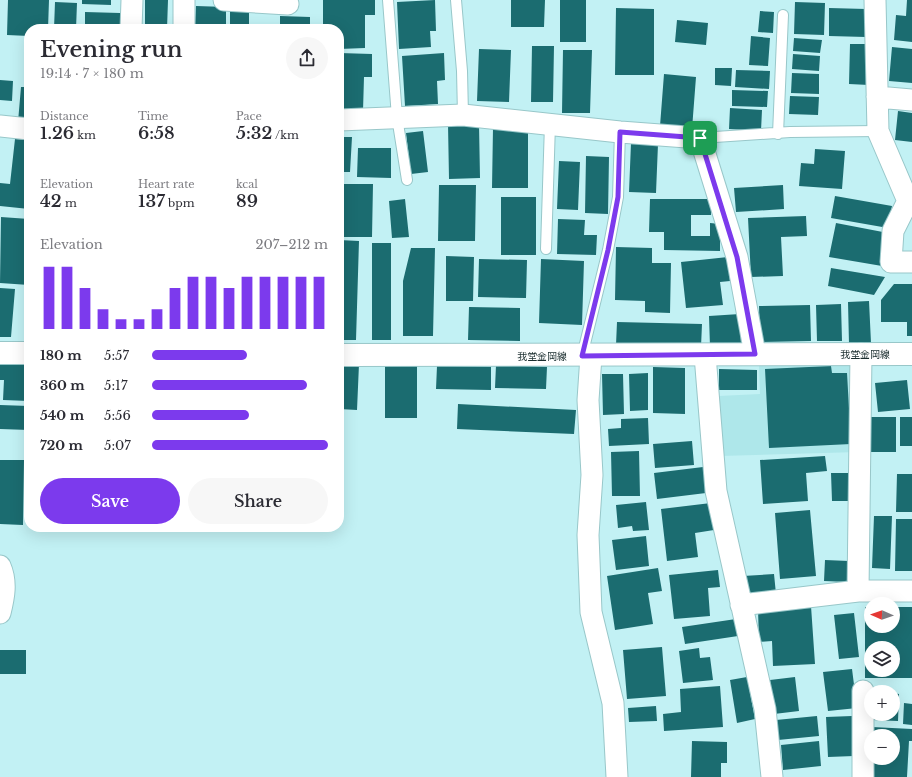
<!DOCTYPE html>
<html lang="en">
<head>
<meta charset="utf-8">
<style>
  body { margin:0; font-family:"Libre Baskerville","Noto Sans JP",serif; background:#f7f7f7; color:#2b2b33; height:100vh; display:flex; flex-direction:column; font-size:15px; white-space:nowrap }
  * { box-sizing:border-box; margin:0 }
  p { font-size:13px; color:#7c7c81 }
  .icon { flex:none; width:22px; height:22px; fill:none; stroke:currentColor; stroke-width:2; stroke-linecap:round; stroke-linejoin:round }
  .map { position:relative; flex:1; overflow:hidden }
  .sheet { position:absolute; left:24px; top:24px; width:320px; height:508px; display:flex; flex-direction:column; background:#fff; border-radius:16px; box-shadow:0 4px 16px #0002 }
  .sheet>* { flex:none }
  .needle { width:26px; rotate:272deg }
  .controls { position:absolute; left:864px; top:597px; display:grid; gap:8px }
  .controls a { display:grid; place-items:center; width:36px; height:36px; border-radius:50%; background:#fff; box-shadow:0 4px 16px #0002; font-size:20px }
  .pin { position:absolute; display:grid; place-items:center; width:34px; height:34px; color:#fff; margin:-17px; border-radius:8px; box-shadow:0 2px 6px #0006 }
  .round { display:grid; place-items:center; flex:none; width:42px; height:42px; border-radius:21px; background:#f7f7f7 }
  .head { display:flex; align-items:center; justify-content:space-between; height:68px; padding:0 16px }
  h1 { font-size:22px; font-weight:600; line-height:30px }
  .stats { display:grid; grid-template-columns:repeat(3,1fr); gap:6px; height:68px; padding:4px 16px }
  .stats div { display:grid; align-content:center }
  .stats b { font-size:17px; font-weight:600 }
  .stats small { font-size:11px; font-weight:400 }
  .stats p { font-size:11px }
  .chart { height:112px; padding:8px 16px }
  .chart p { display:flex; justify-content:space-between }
  .chart svg { width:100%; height:72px; margin-top:4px; stroke:#7c3aed; stroke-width:6 }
  .button { display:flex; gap:8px; margin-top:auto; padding:8px 16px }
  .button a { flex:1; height:46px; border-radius:24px; background:#7c3aed; color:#fff; font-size:16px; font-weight:600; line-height:46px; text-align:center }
  .button a+a { background:#f7f7f7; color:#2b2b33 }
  ul { padding:0 16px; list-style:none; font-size:13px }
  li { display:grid; grid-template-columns:64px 48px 1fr; align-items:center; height:30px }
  li i { height:10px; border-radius:5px; background:#7c3aed }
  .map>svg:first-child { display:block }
  .built { fill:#aee7ea }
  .building { fill:#1b6c70; fill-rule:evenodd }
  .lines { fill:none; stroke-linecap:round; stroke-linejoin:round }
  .lane-casing { stroke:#98c7c9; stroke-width:12 }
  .street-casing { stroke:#98c7c9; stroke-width:23 }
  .secondary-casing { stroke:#98c7c9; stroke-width:24 }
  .lane { stroke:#fff; stroke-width:10 }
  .street { stroke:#fff; stroke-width:21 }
  .secondary { stroke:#fff; stroke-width:22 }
  .route-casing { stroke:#fff; stroke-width:8 }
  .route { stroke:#7c3aed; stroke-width:5 }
  .labels { text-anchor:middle; stroke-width:4; stroke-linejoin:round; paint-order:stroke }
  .street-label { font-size:10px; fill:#1b2e2f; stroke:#fff }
</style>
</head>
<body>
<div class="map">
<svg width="912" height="777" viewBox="0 0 912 777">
  <rect width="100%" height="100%" fill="#c2f1f4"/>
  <path class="built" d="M855 362 858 452 720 456 719 396 760 394 759 365Z"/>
  <path class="building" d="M8 0H49L48 29H29V36L7 35Z
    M82 0H111V5L82 4Z
    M145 0H168L167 29H145Z
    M323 0H375V15H365V48L339 49V29H323Z
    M435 0 436 31H430L431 47 399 49 397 2Z
    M511 0H545L544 27H511Z
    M560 0H586V42H560Z
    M907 0H912V42L894 40 896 15 906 16Z
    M55 2 77 3 76 29H54Z
    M795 2 825 3 824 35 794 34Z
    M196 6 226 7V27L195 26Z
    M230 8 249 9V29H230Z
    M616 8 654 9V75H615Z
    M829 8 866 9V37L829 36Z
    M760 11 774 12 773 33 758 32Z
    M85 12 120 13V29H85Z
    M280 16 310 17V29H280Z
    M677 20 708 23 706 45 675 42Z
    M751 36 770 38 768 66 749 65Z
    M794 38 822 40 820 53 793 51Z
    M850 44H871L869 85 849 84Z
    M532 46H554L553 102H531Z
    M892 47 912 49V83L889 81Z
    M479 49 511 50 509 102 477 101Z
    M563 50H592L590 113H562Z
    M339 53 372 54V77H364L363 111H343V97H339Z
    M444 53 445 80 437 81 438 104 405 106 402 56Z
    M793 54 820 56 819 71 792 69Z
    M715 68H732L731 86 715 85Z
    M736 70 770 71 769 89 735 87Z
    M792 73 819 74V94L791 93Z
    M664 74 696 77 692 129 660 126Z
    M0 80 13 81 12 101 0 100Z
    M21 87H29V123L18 122Z
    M732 90 768 91 767 107 732 106Z
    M790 96 819 97 818 115 789 114Z
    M730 108 762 110 761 131 729 129Z
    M898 111 912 113V142L895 140Z
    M448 124H479L480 178 449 179Z
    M493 128H528V188H492Z
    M423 131 428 172 411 174 406 133Z
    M339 137H352L350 172H339Z
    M15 139 29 140V209L0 206V183L10 184Z
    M631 143 658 144 656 193 629 192Z
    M358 148H391V178L357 177Z
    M815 149 845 151 842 189 799 186 801 163 814 164Z
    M586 156 609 157 608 214 585 213Z
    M559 161 580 162 578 210 557 209Z
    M339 184H373L372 237H339Z
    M439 185H476L475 241H438Z
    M783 185 784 209 736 212 734 188Z
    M835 196 892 206 888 228 831 218Z
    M501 197H536V255H501Z
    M405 199 409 237 392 238 389 201Z
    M650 199H711V215H691V236H710V223L720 224V251L664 250V232H649Z
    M806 216 807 236 781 237 783 276 751 277 748 218Z
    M1 217 29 219V285L0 283Z
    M558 219 585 220 584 235H597L596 255 557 254Z
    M836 223 888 233 882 266 829 257Z
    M339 240 359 241 356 340H339Z
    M372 243H391V340H372Z
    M616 247 652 248V263H671L670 313 645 312V301L615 300Z
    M411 248H435L433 336H403V281Z
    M446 256 474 257 473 301H446Z
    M728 257 730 281 720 282 723 305 686 308 681 262Z
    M479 259 527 260 526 298 478 297Z
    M541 259 584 261 582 325 539 323Z
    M831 268 885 277 874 295 828 286Z
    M894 284H912V336H907V322H881V300Z
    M0 288 15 289 11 337H0Z
    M869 301 871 343 849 344 848 302Z
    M841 304 842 341H817L816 305Z
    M810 305 811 341 760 342 759 306Z
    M469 307 520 308V341L468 340Z
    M740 314 741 346 710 347 709 316Z
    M617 322 702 324 701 347 616 345Z
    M0 363 29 364V401L3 400 4 380H0Z
    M339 363 359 364 357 410 339 409Z
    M385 365H417V418H385Z
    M496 365 547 367 546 389 495 388Z
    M437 366 491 367V390L436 389Z
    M831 366 832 373H847L851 444 769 448 765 369Z
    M653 367 685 368V414L653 413Z
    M719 369 757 370V390H719Z
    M648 373V410L630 411 629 374Z
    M602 374H623L624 414 603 415Z
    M907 380 910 409 878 412 875 383Z
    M458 404 576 410 574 434 457 429Z
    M0 405 29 406V430L0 429Z
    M871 417H896V452H871Z
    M900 417H912V446H900Z
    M648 418 649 444 609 446 608 429 621 428V419Z
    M692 441 694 465 655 468 653 444Z
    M639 451 640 496H612L611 452Z
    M825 456 827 471 806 473 808 501 763 504 760 460Z
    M0 460H24L23 525 0 524Z
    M703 467 706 493 657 499 654 473Z
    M831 473H849L850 501H832Z
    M897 474H912V512H896Z
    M646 502 649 530 633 531 632 526 618 528 616 505Z
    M711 503 714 530 695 533 698 557 667 561 661 509Z
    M810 510 816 576 780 579 775 513Z
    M874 516H892L890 569 872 568Z
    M896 519H912V571H895Z
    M646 536 649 566 616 570 612 540Z
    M825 560 849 561 848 582 824 581Z
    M658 568 662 591 648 593 653 624 615 630 607 576Z
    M718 570 720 587 708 588 710 616 674 619 669 575Z
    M774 574 776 594 745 596 743 576Z
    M811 606 815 664 773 666 772 641 759 642 758 609Z
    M865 607H871V626H893V607H912V678H865ZM871 648H893V670H871Z
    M854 613 859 657 839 659 834 615Z
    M736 619 738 636 685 644 682 627Z
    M662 647 666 696 627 699 623 650Z
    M699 648 700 658 710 657 713 680 683 683 679 651Z
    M0 650H26V674H0Z
    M852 669 857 708 828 711 823 672Z
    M747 677 755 719 737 723 730 680Z
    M795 677 799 711 774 714 770 680Z
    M720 686 723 727 664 731 663 714 681 712 680 689Z
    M893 693 899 694 898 721 872 720V714H893Z
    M904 703 912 704V725L903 724Z
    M656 706 657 721 629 722 628 708Z
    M817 716 819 736 778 740 776 720Z
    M852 716 854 756 828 757 826 717Z
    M872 727 912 729V741H909L907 777H870L871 758H893V736H871Z
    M692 741 727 742V763H721V777H691Z
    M819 741 821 766 783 770 781 745Z"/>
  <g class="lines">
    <defs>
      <path id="lane" d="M388 0 397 117 407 180
        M456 0 462 71 463 115
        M778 134 783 15
        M700 138 790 132 878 131
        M546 249 550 124
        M582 356 608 250 618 197 620 132"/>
      <path id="street" d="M224 0 288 4
        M875 0 878 131 908 201 893 231 891 262H912
        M131 29 132 0
        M184 29V0
        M877 97 912 100
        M339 120 463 115 620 132 700 138 737 257 755 354
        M0 126 29 129
        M705 355 716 491 765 709 772 777
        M591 356 588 400 592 475 588 535 591 612 613 703 617 777
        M0 566C7 582 4 597 0 613
        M858 591 861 354
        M741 605 858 591H912
        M863 691V777"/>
      <path id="secondary" d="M0 353H29
        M339 355 912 354"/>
    </defs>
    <use href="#lane" class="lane-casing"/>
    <use href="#street" class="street-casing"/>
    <use href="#secondary" class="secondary-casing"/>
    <use href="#lane" class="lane"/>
    <use href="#street" class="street"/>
    <use href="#secondary" class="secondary"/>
  </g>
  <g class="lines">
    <defs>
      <path id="route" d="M620 132 700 138 737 257 755 354 582 356 608 250 618 197Z"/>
    </defs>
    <use href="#route" class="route-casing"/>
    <use href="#route" class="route"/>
  </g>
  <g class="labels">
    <g class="street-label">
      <text x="865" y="358">我堂金岡線</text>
      <text x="542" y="360">我堂金岡線</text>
    </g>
  </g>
</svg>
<div class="controls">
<a><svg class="needle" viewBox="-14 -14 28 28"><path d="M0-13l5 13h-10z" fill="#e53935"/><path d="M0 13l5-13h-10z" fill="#7c7c81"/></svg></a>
<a><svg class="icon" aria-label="layers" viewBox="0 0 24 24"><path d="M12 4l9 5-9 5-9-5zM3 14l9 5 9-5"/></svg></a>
<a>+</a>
<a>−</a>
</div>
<div class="pin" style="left:700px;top:138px;background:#1e9e55"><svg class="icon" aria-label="arrive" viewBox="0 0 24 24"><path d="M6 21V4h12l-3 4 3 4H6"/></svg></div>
<section class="sheet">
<div class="head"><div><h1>Evening run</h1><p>19:14 · 7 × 180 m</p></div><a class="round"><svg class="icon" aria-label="share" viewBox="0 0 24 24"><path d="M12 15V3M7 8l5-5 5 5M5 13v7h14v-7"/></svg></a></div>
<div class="stats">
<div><p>Distance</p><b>1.26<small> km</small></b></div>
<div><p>Time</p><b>6:58</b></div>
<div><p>Pace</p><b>5:32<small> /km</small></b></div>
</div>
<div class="stats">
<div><p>Elevation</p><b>42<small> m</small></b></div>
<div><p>Heart rate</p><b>137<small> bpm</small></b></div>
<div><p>kcal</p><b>89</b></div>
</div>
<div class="chart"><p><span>Elevation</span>207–212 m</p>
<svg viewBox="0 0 160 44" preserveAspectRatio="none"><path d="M5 44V6M15 44V6M25 44V19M35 44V32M45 44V38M55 44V38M65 44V32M75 44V19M85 44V12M95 44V12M105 44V19M115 44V12M125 44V12M135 44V12M145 44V12M155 44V12"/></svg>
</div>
<ul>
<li><b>180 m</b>5:57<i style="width:54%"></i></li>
<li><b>360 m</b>5:17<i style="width:88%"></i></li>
<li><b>540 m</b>5:56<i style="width:55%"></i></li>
<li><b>720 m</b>5:07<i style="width:100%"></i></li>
</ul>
<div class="button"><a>Save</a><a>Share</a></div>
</section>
</div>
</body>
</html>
